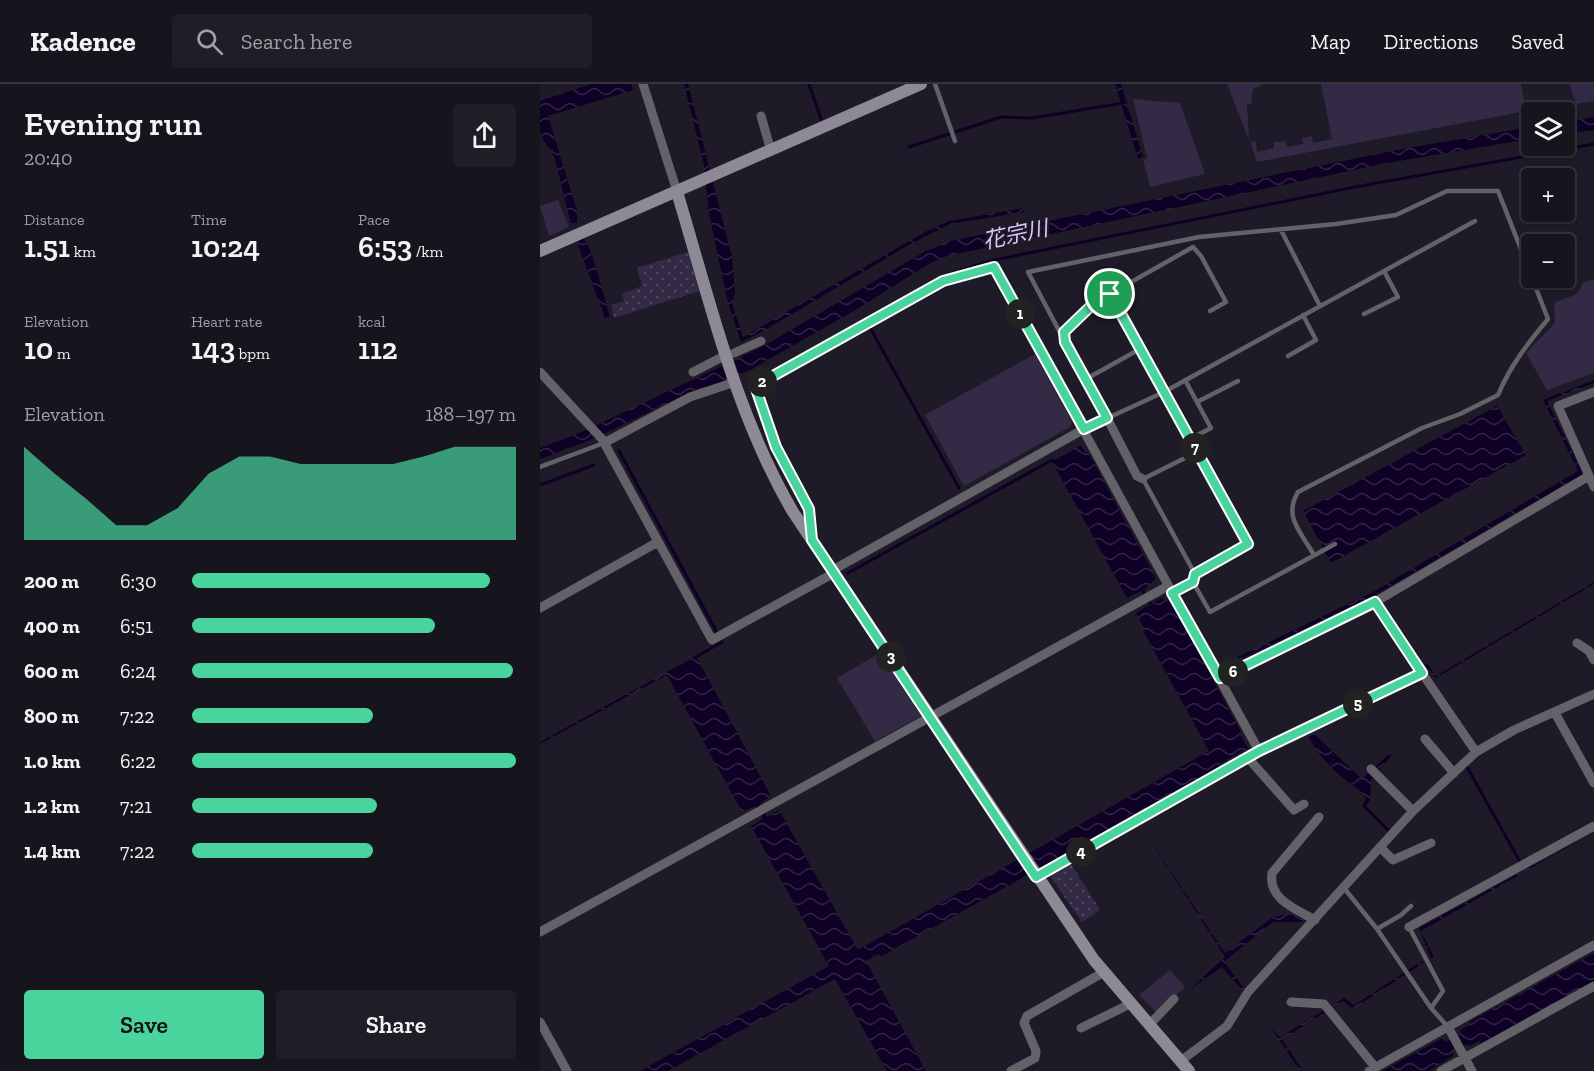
<!DOCTYPE html>
<html lang="en">
<head>
<meta charset="utf-8">
<style>
  body { margin:0; font-family:"Zilla Slab","Noto Sans JP",serif; background:#1f1d26; color:#f1f3f6; height:100vh; display:flex; flex-direction:column; font-size:22px; white-space:nowrap }
  * { box-sizing:border-box; margin:0 }
  p { font-size:20px; color:#9e9ea4 }
  .icon { flex:none; width:33px; height:33px; fill:none; stroke:currentColor; stroke-width:2; stroke-linecap:round; stroke-linejoin:round }
  .map { position:relative; flex:1; overflow:hidden }
  .sheet { display:flex; flex-direction:column; background:#16141d; width:540px }
  .sheet>* { flex:none }
  .controls { position:absolute; left:981px; top:18px; display:grid; gap:12px }
  .controls a { display:grid; place-items:center; width:54px; height:54px; border-radius:6px; background:#16141d; box-shadow:0 2px 4px #0004,0 0 0 2px #35333b; font-size:30px }
  .pin { position:absolute; display:grid; place-items:center; width:51px; height:51px; color:#fff; margin:-26px; border:3px solid #fff; border-radius:50%; box-shadow:0 2px 6px #0007 }
  .km { position:absolute; width:30px; height:30px; margin:-15px; border-radius:50%; background:#222; color:#fff; font-size:16px; line-height:30px; text-align:center }
  .round { display:grid; place-items:center; flex:none; width:63px; height:63px; border-radius:6px; background:#1f1d26 }
  .overview { display:flex; align-items:center; justify-content:space-between; height:102px; padding:0 24px }
  h1 { font-size:33px; font-weight:600; line-height:45px }
  .figures { display:grid; grid-template-columns:repeat(3,1fr); gap:9px; height:102px; padding:6px 24px }
  .figures div { display:grid; align-content:center }
  .figures b { font-size:30px; font-weight:600 }
  .figures small { font-size:16px; font-weight:400 }
  .figures p { font-size:16px }
  .chart { height:168px; padding:12px 24px }
  .chart p { display:flex; justify-content:space-between }
  .chart svg { width:100%; height:108px; margin-top:6px; fill:#49d49d; opacity:.7 }
  .action { display:flex; gap:12px; margin-top:auto; padding:12px 24px }
  .action a { flex:1; height:69px; border-radius:6px; background:#49d49d; color:#111; font-size:24px; font-weight:600; line-height:69px; text-align:center }
  .action a+a { background:#1f1d26; color:#f1f3f6 }
  ul { padding:0 24px; list-style:none; font-size:20px }
  li { display:grid; grid-template-columns:96px 72px 1fr; align-items:center; height:45px }
  li i { height:15px; border-radius:8px; background:#49d49d }
  header { display:flex; align-items:center; gap:36px; box-sizing:border-box; height:84px; padding:0 30px; background:#16141d; border-bottom:2px solid #35333b }
  header strong { font-size:28px }
  nav { display:flex; gap:33px; margin-inline-start:auto; font-size:21px }
  .search { width:420px; height:54px; background:#1f1d26; display:flex; align-items:center; gap:15px; box-sizing:border-box; padding:0 21px; border-radius:6px; color:#9e9ea4; font-size:22px }
  main { display:flex; flex:1; min-height:0 }
  .map>svg:first-child { display:block }
  .grass { fill:#332a46 }
  .garden { fill:url(#garden-dots) }
  .water { fill:url(#water-waves) }
  .lines { fill:none; stroke-linecap:round; stroke-linejoin:round }
  .stream { stroke:#0f0026; stroke-width:3 }
  .lane { stroke:#646269; stroke-width:4.5 }
  .street { stroke:#646269; stroke-width:9 }
  .secondary { stroke:#8d8a95; stroke-width:12 }
  .route-casing { stroke:#fff; stroke-width:12 }
  .route { stroke:#49d49d; stroke-width:8 }
  .labels { text-anchor:middle; stroke-width:4.5; stroke-linejoin:round; paint-order:stroke }
  .water-label { font-size:22px; font-style:italic; fill:#d7c9f9; stroke:#1e1a27 }
</style>
</head>
<body>
<header>
<strong>Kadence</strong>
<div class="search"><svg class="icon" aria-label="search" viewBox="0 0 24 24"><circle cx="10" cy="10" r="6"/><path d="M15 15l6 6"/></svg>Search here</div>
<nav><a>Map</a><a>Directions</a><a>Saved</a></nav>
</header>
<main>
<section class="sheet">
<div class="overview"><div><h1>Evening run</h1><p>20:40</p></div><a class="round"><svg class="icon" aria-label="share" viewBox="0 0 24 24"><path d="M12 15V3M7 8l5-5 5 5M5 13v7h14v-7"/></svg></a></div>
<div class="figures">
<div><p>Distance</p><b>1.51<small> km</small></b></div>
<div><p>Time</p><b>10:24</b></div>
<div><p>Pace</p><b>6:53<small> /km</small></b></div>
</div>
<div class="figures">
<div><p>Elevation</p><b>10<small> m</small></b></div>
<div><p>Heart rate</p><b>143<small> bpm</small></b></div>
<div><p>kcal</p><b>112</b></div>
</div>
<div class="chart"><p><span>Elevation</span>188–197 m</p>
<svg viewBox="0 0 160 44" preserveAspectRatio="none"><path d="M0 44V6L10 17L20 27L30 38L40 38L50 31L60 17L70 10L80 10L90 13L100 13L110 13L120 13L130 10L140 6L150 6L160 6V44z"/></svg>
</div>
<ul>
<li><b>200 m</b>6:30<i style="width:92%"></i></li>
<li><b>400 m</b>6:51<i style="width:75%"></i></li>
<li><b>600 m</b>6:24<i style="width:99%"></i></li>
<li><b>800 m</b>7:22<i style="width:56%"></i></li>
<li><b>1.0 km</b>6:22<i style="width:100%"></i></li>
<li><b>1.2 km</b>7:21<i style="width:57%"></i></li>
<li><b>1.4 km</b>7:22<i style="width:56%"></i></li>
</ul>
<div class="action"><a>Save</a><a>Share</a></div>
</section>
<div class="map">
<svg width="1054" height="987" viewBox="0 0 1054 987">
  <defs>
    <pattern id="garden-dots" width="8" height="8" patternUnits="userSpaceOnUse" patternTransform="scale(1.5)"><rect width="8" height="8" fill="#332a46"/><path d="M2 2h.1M6 6h.1" fill="none" stroke="#504860" stroke-width="1.8" stroke-linecap="round"/></pattern>
    <pattern id="water-waves" width="16" height="10" patternUnits="userSpaceOnUse" patternTransform="scale(1.5)"><rect width="16" height="10" fill="#0f0026"/><path d="M0 5q4-4 8 0t8 0" fill="none" stroke="#312445"/></pattern>
  </defs>
  <rect width="100%" height="100%" fill="#1e1a27"/>
  <path class="grass" d="M687 0H724L713 5 711 20 707 21 709 56Z
    M781 0H981L986 27 717 78 710 57 716 58 717 68 734 64V58L745 57 747 63 763 60 762 54 772 52 773 59 792 55Z
    M1029 0H1054V17L1036 20Z
    M593 15 640 19 665 90 610 103 603 76 607 74Z
    M18 116 29 143 9 152 0 122Z
    M1054 195V289L1007 306 986 269 1015 239 1014 219 1037 210 1043 199Z
    M495 270 532 338 530 343 424 402 385 331Z
    M340 569 381 632 335 657 297 594Z
    M630 886 645 903 617 929 599 911Z"/>
  <path class="garden" d="M148 168 159 207 74 234 71 221 84 217 82 210 102 202 97 184Z
    M531 780 560 826 542 838 510 792Z"/>
  <path class="water" d="M51 0H91L93 6 8 32 37 127V138L31 140 15 75 0 50V17Z
    M144 0H148L192 173 195 209 192 219 203 253 385 148 409 137 484 124 485 128 410 140 367 162 227 245 201 258 188 219 169 130 164 81Z
    M575 0H581L603 73 598 75Z
    M1054 33V46L1025 50V38Z
    M991 43V55L847 79 407 172 389 180 319 224 212 285 175 301 159 304 55 354 0 375V364L44 347 222 263 384 168 410 157 862 65Z
    M43 154C53 164 64 215 70 232L65 234 38 161V157Z
    M1054 296V299L1007 317 1043 390 830 514 680 585 679 582 831 509 1038 387 1003 316Z
    M957 322 986 371 791 479 763 427Z
    M541 361 545 369 548 368 616 494 604 506 612 519 623 513 625 518 630 516 701 648 700 650 708 664 706 667 713 666 706 669 704 666 678 681 679 684 342 872 338 870 326 877 386 987H347L295 895 128 987H100L289 882 211 742 223 735 215 722 202 728 127 591 0 660V658L156 572 231 712 219 720 227 733 239 726 318 866 669 667 602 545 604 544 596 529 609 521 601 507 587 514 512 378Z
    M1054 498V500L896 594 883 579H887L896 592Z
    M771 647 822 695 848 671H852L831 696 830 717 825 723 822 722 826 715C823 706 816 705 809 699 793 687 775 667 767 650Z
    M599 739 685 869 733 833 748 830 764 833 762 838H733L686 876 685 879 705 905 703 907 682 883 649 906 685 873Z
    M1054 748 881 847 894 873 891 875 879 844Z
    M1054 869V897L942 960 939 957 929 962 927 960 912 968 913 972 889 987H842L903 954 906 958 921 949 920 946 929 941V938Z
    M882 877 883 879 813 925 803 917 742 955 763 987H760L731 944 740 953 804 914 814 921Z"/>
  <g class="lines">
    <path class="stream" d="M269 0 281 35
      M369 63 461 33 492 34 583 19
      M364 214 400 193 454 176 815 103 1054 60
      M328 240 419 404
      M211 299 230 289
      M79 367 182 558 154 574
      M0 401 54 381
      M308 489 512 376 514 377
      M927 683 979 776
      M825 723 850 748"/>
    <path class="lane" d="M395 0 415 57
      M741 146 780 222
      M570 210 708 460 655 490 603 395 657 368
      M824 230 858 213 844 187
      M525 258 488 188 659 153 796 140 856 131 907 107H958L992 193
      M748 272 776 256 763 231
      M546 295 600 265
      M645 296 671 344 650 355
      M657 318 698 297
      M567 334 525 258 524 248 554 219 653 163 661 172 686 218 670 227
      M544 345 624 308 935 137
      M0 383 64 359
      M774 471C761 448 743 433 758 408L882 344 920 330 958 311C970 282 988 259 1008 235L992 194
      M655 490 653 498 670 528 795 460
      M632 509 653 498
      M804 804 837 845 891 924 908 943
      M869 843 903 907 891 924
      M837 845 861 831 871 822"/>
    <path class="street" d="M103 0 135 101
      M221 32 229 60
      M194 269 221 257
      M0 288 62 355 172 556 294 489
      M153 288 186 271
      M1054 308 1018 322 1054 403
      M567 334 597 392 603 395
      M64 359 150 313 195 298
      M272 455 269 425 236 362 215 302 403 197 454 183 719 667
      M293 486 544 345
      M835 518 882 589
      M0 524 118 458
      M1037 559 1049 567 1054 576
      M680 594 835 518 1049 392
      M1015 629 1054 699
      M885 655 914 689
      M708 674 754 726 764 720
      M831 685 873 727
      M840 763 853 776 891 759
      M497 793 719 667 882 589 936 668
      M775 836C755 825 728 815 732 789L779 733
      M869 843 1054 742
      M0 848 628 502
      M751 918 784 920 835 983
      M0 938 27 987
      M610 940 634 915
      M908 943 932 987
      M541 944 592 919
      M642 976 687 942 708 908 873 727 936 668 974 646 1054 610
      M471 987 495 974 496 967 484 939 487 932 564 888
      M829 987 1054 861
      M901 987 1054 902"/>
    <path class="secondary" d="M137 108C170 217 195 329 253 428L554 876 649 987
      M0 167 381 0"/>
  </g>
  <g class="lines">
    <defs>
      <path id="route" d="M454 183 544 345 567 334 525 258 524 248 554 219 570 210 708 460 655 490 653 498 632 509 680 594 835 518 882 589 719 667 496 793 272 456 269 425 236 363 215 302 403 197Z"/>
    </defs>
    <use href="#route" class="route-casing"/>
    <use href="#route" class="route"/>
  </g>
  <g class="labels">
    <g class="water-label">
      <text transform="translate(475 150) rotate(-12)" y="8">花宗川</text>
    </g>
  </g>
</svg>
<div class="controls">
<a><svg class="icon" aria-label="layers" viewBox="0 0 24 24"><path d="M12 4l9 5-9 5-9-5zM3 14l9 5 9-5"/></svg></a>
<a>+</a>
<a>−</a>
</div>
<div class="pin" style="left:570px;top:210px;background:#1e9e55"><svg class="icon" aria-label="arrive" viewBox="0 0 24 24"><path d="M6 21V4h12l-3 4 3 4H6"/></svg></div>
<b class="km" style="left:480px;top:230px">1</b>
<b class="km" style="left:222px;top:298px">2</b>
<b class="km" style="left:351px;top:573px">3</b>
<b class="km" style="left:541px;top:768px">4</b>
<b class="km" style="left:818px;top:620px">5</b>
<b class="km" style="left:693px;top:588px">6</b>
<b class="km" style="left:655px;top:364px">7</b>
</div>
</main>
</body>
</html>
